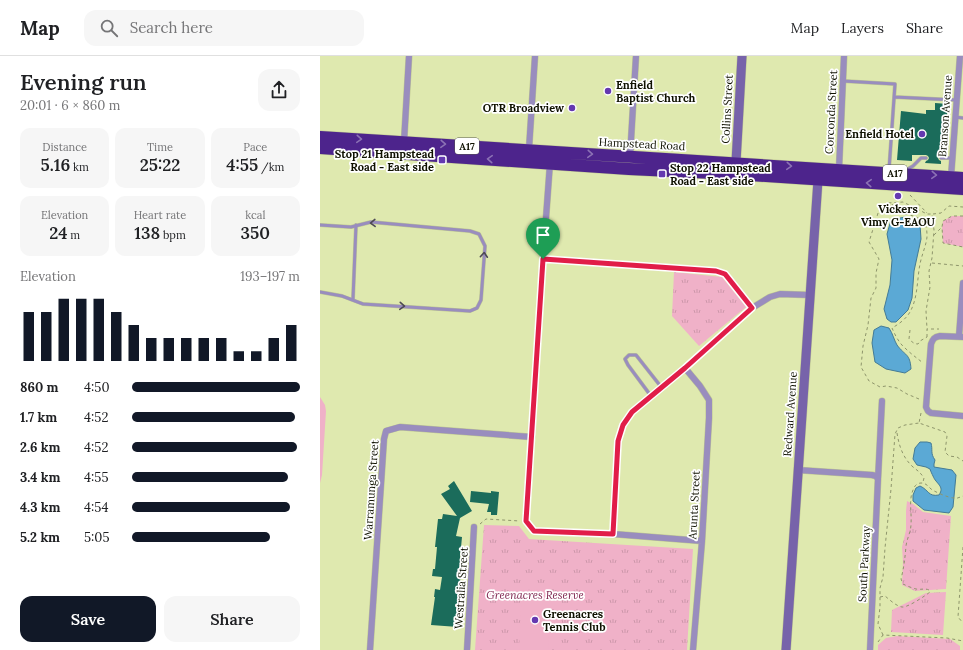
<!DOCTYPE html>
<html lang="en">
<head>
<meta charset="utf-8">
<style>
  body { margin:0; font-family:Lora,serif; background:#f6f6f6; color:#202124; height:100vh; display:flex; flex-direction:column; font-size:15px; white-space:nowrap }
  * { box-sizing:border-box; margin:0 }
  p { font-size:13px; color:#757577 }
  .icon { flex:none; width:22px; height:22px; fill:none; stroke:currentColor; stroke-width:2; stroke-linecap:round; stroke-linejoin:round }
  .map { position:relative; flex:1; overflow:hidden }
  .details { display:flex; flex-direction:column; background:#fff; width:320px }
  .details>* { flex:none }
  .pin { position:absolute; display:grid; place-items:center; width:34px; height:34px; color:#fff; margin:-41px -17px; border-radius:50% 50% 50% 0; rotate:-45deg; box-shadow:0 0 4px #0007 }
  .pin .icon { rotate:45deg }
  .round { display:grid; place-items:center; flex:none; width:42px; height:42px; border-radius:12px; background:#f6f6f6 }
  .summary { display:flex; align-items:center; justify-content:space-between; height:68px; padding:0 20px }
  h1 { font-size:22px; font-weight:600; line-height:30px }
  .figures { display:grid; grid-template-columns:repeat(3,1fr); gap:6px; height:68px; padding:4px 20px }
  .figures div { display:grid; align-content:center; border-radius:10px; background:#f6f6f6; text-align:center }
  .figures b { font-size:17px; font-weight:600 }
  .figures small { font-size:11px; font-weight:400 }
  .figures p { font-size:11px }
  .chart { height:112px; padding:8px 20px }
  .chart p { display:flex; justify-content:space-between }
  .chart svg { width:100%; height:72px; margin-top:4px; stroke:#111827; stroke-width:6 }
  .cta { display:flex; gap:8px; margin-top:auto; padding:8px 20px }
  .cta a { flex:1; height:46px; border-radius:12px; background:#111827; color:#fff; font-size:16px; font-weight:600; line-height:46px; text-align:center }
  .cta a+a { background:#f6f6f6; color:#202124 }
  ul { padding:0 20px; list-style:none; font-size:13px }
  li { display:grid; grid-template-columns:64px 48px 1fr; align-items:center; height:30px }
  li i { height:10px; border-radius:5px; background:#111827 }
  header { display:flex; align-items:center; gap:24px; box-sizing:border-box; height:56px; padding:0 20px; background:#fff; border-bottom:1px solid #e0e0e0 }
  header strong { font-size:19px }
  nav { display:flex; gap:22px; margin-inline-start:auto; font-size:14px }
  .search { width:280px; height:36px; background:#f6f6f6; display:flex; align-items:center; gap:10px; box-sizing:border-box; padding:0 14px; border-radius:12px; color:#757577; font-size:15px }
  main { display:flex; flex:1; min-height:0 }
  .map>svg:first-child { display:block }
  .grass { fill:url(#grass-tufts) }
  .pitch { fill:#f0b1c8 }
  .water { fill:#5ba9d5; stroke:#447b95 }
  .building { fill:#1b6c5b }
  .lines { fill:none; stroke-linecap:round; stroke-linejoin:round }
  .lane-casing { stroke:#bec693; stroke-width:4 }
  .street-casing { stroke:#bec693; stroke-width:7 }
  .secondary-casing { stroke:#bec693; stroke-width:10 }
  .highway-casing { stroke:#bec693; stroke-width:13 }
  .path { stroke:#8e956b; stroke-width:1; stroke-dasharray:3 3; stroke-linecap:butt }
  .lane { stroke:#998dbe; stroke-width:3 }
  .street { stroke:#998dbe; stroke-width:6 }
  .secondary { stroke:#7763aa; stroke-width:9 }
  .highway { stroke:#4d248c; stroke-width:12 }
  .oneway { stroke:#8b71b4 }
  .oneway2 { stroke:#4d4955 }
  .route-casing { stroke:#fff; stroke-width:8 }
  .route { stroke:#e11d48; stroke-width:5 }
  .poi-dot { fill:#6438b0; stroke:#fff; stroke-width:1.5 }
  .labels { text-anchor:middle; stroke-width:3.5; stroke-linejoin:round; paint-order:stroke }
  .shield { fill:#fff; stroke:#57584c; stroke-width:1 }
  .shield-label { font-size:10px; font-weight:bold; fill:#0f1100 }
  .poi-label { font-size:11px; font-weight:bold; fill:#0f1100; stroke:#fff; text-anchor:start }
  .street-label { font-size:11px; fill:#0f1100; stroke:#fff }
  .park-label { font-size:11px; font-style:italic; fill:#802650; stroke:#fff }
</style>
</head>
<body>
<header>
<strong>Map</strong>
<div class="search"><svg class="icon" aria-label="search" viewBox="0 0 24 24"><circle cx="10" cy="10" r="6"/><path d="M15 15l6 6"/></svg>Search here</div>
<nav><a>Map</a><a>Layers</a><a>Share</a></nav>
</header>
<main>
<section class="details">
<div class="summary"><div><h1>Evening run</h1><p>20:01 · 6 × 860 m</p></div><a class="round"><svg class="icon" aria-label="share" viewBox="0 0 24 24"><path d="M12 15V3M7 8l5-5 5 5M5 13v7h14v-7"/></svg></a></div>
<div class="figures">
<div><p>Distance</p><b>5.16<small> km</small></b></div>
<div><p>Time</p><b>25:22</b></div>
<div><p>Pace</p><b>4:55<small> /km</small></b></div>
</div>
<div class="figures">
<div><p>Elevation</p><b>24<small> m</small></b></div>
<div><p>Heart rate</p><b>138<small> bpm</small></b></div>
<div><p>kcal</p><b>350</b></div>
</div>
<div class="chart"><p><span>Elevation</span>193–197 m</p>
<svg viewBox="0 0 160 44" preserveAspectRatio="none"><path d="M5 44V14M15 44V14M25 44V6M35 44V6M45 44V6M55 44V14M65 44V22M75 44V30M85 44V30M95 44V30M105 44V30M115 44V30M125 44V38M135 44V38M145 44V30M155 44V22"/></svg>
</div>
<ul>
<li><b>860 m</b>4:50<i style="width:100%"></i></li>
<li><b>1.7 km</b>4:52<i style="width:97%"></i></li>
<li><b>2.6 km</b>4:52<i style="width:98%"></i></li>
<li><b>3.4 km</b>4:55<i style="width:93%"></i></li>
<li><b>4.3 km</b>4:54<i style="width:94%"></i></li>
<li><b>5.2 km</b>5:05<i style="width:82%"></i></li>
</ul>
<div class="cta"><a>Save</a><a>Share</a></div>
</section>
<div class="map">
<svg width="643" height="594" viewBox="0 0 643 594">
  <defs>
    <pattern id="grass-tufts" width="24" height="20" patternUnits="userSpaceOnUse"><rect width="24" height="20" fill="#f0b1c8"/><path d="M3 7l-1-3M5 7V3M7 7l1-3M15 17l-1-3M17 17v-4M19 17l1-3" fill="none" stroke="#cd97aa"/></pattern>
  </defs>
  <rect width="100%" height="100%" fill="#dfe9af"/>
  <path class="grass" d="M632 160H643V191L623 187 622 171 623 165Z
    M354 216 402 221 426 251 379 290 352 260Z
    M587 445 593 448 603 456 631 460 626 533 595 535 582 529 583 506 582 491 586 474V455Z
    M164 469 199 470 209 483 373 493 367 594H155Z
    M626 536 623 579 571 576 572 554 606 537Z
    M577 580 630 583 640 590V594H558V589L566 582Z"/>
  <path class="pitch" d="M0 341 5 349 6 355 2 419 0 427Z
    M202 533 232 534 228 594H199Z"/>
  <path class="water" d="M585 161 600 168 601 183 594 215 592 242 588 254 576 266H571L567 263 564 253 570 229 572 204 567 178 571 164Z
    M561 270 569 272C573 278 574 284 577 289 585 300 590 297 591 313L585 317 566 313 555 306 552 287 554 274Z
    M600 386H607L611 387C613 394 610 397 615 404L614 408V411L632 414 636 419 633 451 629 457 604 454 593 445V439L596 432 600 430C609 434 608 441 619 439 625 430 616 428 613 420 612 418 611 416 610 413L606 411 597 409 593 403 595 392Z"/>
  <path class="building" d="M615 47 628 48 624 99H620L618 102 619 104 621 105V108L605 107 606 105 608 104 609 102 608 100 606 99H592V105L577 104 581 55 606 58V54H615Z
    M134 425 152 455 140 462 136 480 142 481 140 502 143 503 140 526H141L137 553H141L138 571 111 569 115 541H114L115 533 120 534 122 521 112 520 113 513H115L117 491H115L118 463H122L123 458 137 460 121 438 130 433 128 430Z
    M151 435 171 437V435L179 436 177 459H171V456H167L169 448 150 446Z"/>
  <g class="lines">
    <defs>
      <path id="lane" d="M523 25 575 28 569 114
        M574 41 636 44
        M635 61 643 62
        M621 102H632
        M586 114 593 110 601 102H606
        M0 169 31 171 51 166 150 175 159 178 165 190 161 244 157 252 150 255 43 248 22 240 0 236
        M33 243 36 169
        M331 340 308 309 305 303 309 299H316L342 332"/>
      <path id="street" d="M84 86 89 0
        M209 93 215 0
        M310 101 316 0
        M230 107 223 203 206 465 214 475 293 478 382 485
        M519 113 524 0
        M631 121 640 0
        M223 203 396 215 405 218 432 252
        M639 280 643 227
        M643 281 620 280C614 281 613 283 611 288L606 351 608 355 611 357 643 360
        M365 312 380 330 389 344V362L382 485 373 594
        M478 414 552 419 556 420 558 423 550 594
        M558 423 562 345
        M293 478 298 385 303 369 312 356 365 312 432 252 450 241 460 238 490 239
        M50 594 64 383 66 375 80 371 212 381
        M147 594 154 471"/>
      <path id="secondary" d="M416 106 422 0
        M466 594 498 124"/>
      <path id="highway" d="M0 81 643 122
        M0 92 309 113 415 118 643 133"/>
    </defs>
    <use href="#lane" class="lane-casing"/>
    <use href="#street" class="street-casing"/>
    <use href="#secondary" class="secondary-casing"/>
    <use href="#highway" class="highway-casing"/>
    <path class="path" d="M590 139 607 157
      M572 148 577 157C587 158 600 160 605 168 607 172 607 177 607 181 606 190 602 198 600 208 597 223 598 242 590 256 586 263 579 268 572 272 575 279 579 287 585 292 591 298 597 302 603 307
      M613 158 621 157 629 150 643 151
      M643 160H632L623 165 622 171 623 187 643 191
      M614 179 622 171
      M612 207 643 210
      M590 274 589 283C592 286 594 288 598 288L600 285 607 281
      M607 281V273H619
      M599 343 587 338 577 332 566 330 560 331 549 325 541 311 543 290 548 269 551 242 556 232V217L559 203 549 186 559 154 568 147 583 146 607 158H612L614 174 612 202 609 215 610 231 606 255 607 273
      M601 357 599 367 625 376 627 380 625 396 629 400 637 401 643 405
      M577 377C579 390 583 402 593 411 598 415 600 416 604 422L603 426
      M160 468 166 463 200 465
      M643 491 638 561 643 567
      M560 541 565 540C570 544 576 550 582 551 587 552 605 540 610 536L609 534C605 532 601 534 596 533 592 532 587 530 583 528L581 523C584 511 585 502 586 490 587 482 591 476 591 468 592 456 588 443 594 432 595 429 598 427 601 427 606 427 608 430 611 433 615 436 629 442 634 442 637 443 640 441 643 440
      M563 579 558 568 560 551V532L563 521 565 492 571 433 575 378 578 372 585 369 599 367
      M558 586 563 579 627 582 643 585"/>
    <use href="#lane" class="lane"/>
    <use href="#street" class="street"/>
    <use href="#secondary" class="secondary"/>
    <use href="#highway" class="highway"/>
  </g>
  <defs><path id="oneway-chevron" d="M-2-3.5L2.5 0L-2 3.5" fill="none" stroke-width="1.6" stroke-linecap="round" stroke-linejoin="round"/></defs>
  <g class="oneway">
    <use href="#oneway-chevron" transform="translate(39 83) rotate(4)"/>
    <use href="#oneway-chevron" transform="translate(123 88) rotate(3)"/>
    <use href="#oneway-chevron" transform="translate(270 98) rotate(4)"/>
    <use href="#oneway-chevron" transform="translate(170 103) rotate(-176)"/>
    <use href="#oneway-chevron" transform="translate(469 110) rotate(4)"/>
    <use href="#oneway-chevron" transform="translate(614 119) rotate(4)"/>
    <use href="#oneway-chevron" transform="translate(549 127) rotate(-176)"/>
  </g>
  <g class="oneway2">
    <use href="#oneway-chevron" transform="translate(53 167) rotate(178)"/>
    <use href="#oneway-chevron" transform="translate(164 199) rotate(-86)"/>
    <use href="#oneway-chevron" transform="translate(82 250) rotate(4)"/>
  </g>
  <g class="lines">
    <defs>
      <path id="route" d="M223 203 396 215 405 218 432 252 365 312 312 356 303 369 298 385 293 478 214 475 206 465Z"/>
    </defs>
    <use href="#route" class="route-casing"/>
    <use href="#route" class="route"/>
  </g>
  <g class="poi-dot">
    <circle cx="288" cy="35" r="4"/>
    <circle cx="252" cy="52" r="4"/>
    <circle cx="602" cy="78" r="4"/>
    <rect x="118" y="100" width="8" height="8" rx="2"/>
    <rect x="338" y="114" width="8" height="8" rx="2"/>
    <circle cx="578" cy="140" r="4"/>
    <circle cx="215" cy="564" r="4"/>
  </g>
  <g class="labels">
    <g class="shield">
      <rect x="135" y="82" width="24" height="16" rx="3"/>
      <rect x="563" y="109" width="24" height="16" rx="3"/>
    </g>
    <g class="shield-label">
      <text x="147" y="94">A17</text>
      <text x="575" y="121">A17</text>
    </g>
    <g class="poi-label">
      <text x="296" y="33">Enfield<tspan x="296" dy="13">Baptist Church</tspan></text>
      <text x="244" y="56" text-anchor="end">OTR Broadview</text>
      <text x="594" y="82" text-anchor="end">Enfield Hotel</text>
      <text x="114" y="102" text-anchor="end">Stop 21 Hampstead<tspan x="114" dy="13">Road - East side</tspan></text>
      <text x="350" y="116">Stop 22 Hampstead<tspan x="350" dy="13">Road - East side</tspan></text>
      <text x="578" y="157" text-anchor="middle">Vickers<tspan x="578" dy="13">Vimy G-EAOU</tspan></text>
      <text x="223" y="562">Greenacres<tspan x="223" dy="13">Tennis Club</tspan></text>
    </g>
    <g class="street-label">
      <text transform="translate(407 53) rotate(-87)" y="4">Collins Street</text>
      <text transform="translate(511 56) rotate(-87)" y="4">Corconda Street</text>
      <text transform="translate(625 60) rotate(-86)" y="4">Branson Avenue</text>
      <text transform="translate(322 88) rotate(3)" y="4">Hampstead Road</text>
      <text transform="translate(470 358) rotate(-86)" y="4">Redward Avenue</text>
      <text transform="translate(51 434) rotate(-86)" y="4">Warramunga Street</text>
      <text transform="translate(374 449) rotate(-87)" y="4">Arunta Street</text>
      <text transform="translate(544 508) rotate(-87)" y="4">South Parkway</text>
      <text transform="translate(141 532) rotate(-86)" y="4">Westralia Street</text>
    </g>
    <g class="park-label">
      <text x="215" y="543">Greenacres Reserve</text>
    </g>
  </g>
</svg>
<div class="pin" style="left:223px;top:203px;background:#1e9e55"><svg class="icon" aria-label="arrive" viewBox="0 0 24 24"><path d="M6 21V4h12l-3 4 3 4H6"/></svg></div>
</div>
</main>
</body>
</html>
